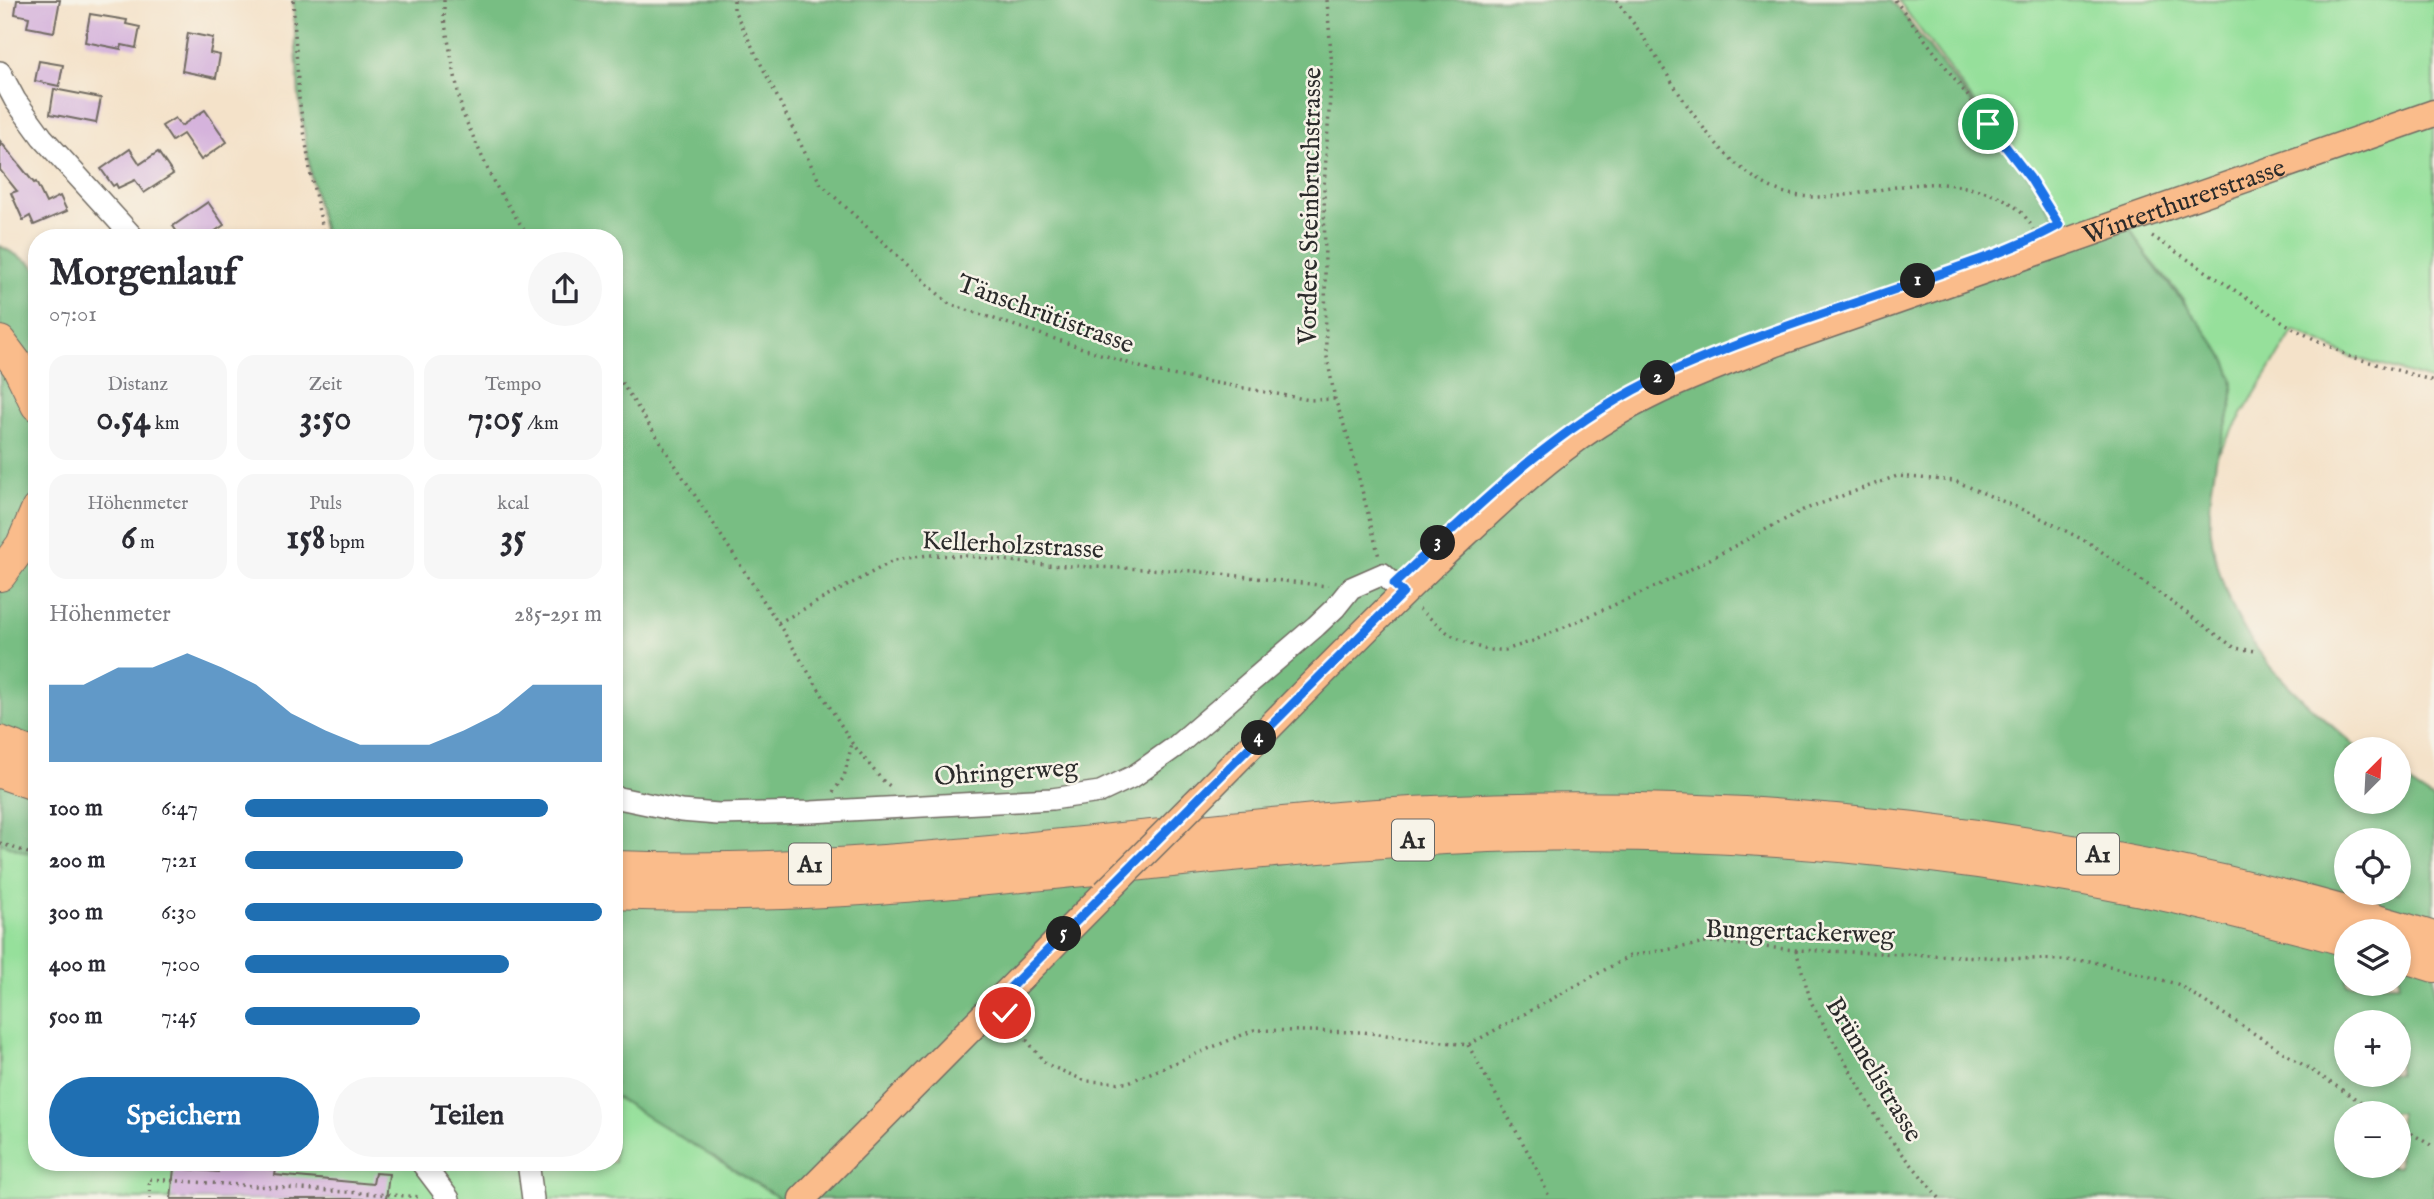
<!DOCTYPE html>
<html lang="de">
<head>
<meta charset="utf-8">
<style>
  body { margin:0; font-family:"IM FELL English",serif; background:#f7f7f7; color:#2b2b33; height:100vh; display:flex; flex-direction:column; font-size:26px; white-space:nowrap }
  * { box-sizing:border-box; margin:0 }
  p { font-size:23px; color:#7c7c81 }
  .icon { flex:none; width:38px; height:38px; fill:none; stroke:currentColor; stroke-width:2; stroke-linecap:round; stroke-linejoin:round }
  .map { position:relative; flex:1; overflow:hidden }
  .details { position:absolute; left:28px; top:229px; width:595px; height:942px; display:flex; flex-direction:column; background:#fff; border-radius:28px; box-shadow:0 4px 10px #0003 }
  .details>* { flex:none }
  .needle { width:46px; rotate:24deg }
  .tools { position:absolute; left:2334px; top:737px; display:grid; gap:14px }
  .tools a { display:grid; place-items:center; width:77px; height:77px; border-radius:50%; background:#fff; box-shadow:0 4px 10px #0003; font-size:35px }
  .pin { position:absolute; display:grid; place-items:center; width:60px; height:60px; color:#fff; margin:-30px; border:4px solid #fff; border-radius:50%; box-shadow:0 2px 7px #0007 }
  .km { position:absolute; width:35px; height:35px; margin:-18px; border-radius:50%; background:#222; color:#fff; font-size:19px; line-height:35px; text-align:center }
  .round { display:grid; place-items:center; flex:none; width:74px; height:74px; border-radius:37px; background:#f7f7f7 }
  .headline { display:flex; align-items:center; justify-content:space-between; height:119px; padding:0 21px }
  h1 { font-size:38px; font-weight:700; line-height:52px }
  .metrics { display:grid; grid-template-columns:repeat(3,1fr); gap:10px; height:119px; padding:7px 21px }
  .metrics div { display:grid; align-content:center; border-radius:18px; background:#f7f7f7; text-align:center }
  .metrics b { font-size:35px; font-weight:700 }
  .metrics small { font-size:19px; font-weight:400 }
  .metrics p { font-size:19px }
  .chart { height:196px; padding:14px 21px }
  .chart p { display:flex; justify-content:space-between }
  .chart svg { width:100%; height:126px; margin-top:7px; fill:#1f6fb2; opacity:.7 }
  .primary-button { display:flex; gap:14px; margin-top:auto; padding:14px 21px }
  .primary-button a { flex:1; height:80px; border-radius:42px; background:#1f6fb2; color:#fff; font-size:28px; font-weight:700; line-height:80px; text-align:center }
  .primary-button a+a { background:#f7f7f7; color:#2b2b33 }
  ul { padding:0 21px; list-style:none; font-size:23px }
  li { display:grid; grid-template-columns:112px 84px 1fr; align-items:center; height:52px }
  li i { height:18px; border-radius:9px; background:#1f6fb2 }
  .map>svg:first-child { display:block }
  .green { fill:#96e09b; stroke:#608663; stroke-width:2 }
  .forest { fill:#78be83; stroke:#527457; stroke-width:2; fill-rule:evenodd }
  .building { fill:#d5b3dc }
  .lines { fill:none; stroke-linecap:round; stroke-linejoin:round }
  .minor-casing { stroke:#716b62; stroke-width:24 }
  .major-casing { stroke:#716b62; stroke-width:29 }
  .highway-casing { stroke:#716b62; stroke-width:34 }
  .path { stroke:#716b62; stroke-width:3.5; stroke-dasharray:2 5; stroke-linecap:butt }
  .minor { stroke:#fff; stroke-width:21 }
  .major { stroke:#fabc8b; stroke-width:26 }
  .highway { stroke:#fabc8b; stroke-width:32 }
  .major-bridge-casing { stroke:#716b62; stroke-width:29; stroke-linecap:butt }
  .major-bridge { stroke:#fabc8b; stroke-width:26 }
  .route-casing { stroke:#fff; stroke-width:14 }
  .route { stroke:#1a73e8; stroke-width:9 }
  .labels { text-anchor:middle; stroke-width:5; stroke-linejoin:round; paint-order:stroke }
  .shield { fill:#f7f3e8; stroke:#686764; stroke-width:2 }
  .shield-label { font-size:24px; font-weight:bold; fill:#2b2b2b }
  .street-label { font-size:26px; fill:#2b2b2b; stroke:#f7f3e8 }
</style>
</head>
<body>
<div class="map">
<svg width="2434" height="1199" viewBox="0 0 2434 1199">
  <rect width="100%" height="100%" fill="#f7f3e8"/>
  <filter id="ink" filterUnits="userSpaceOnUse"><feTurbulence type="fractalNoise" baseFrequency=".0143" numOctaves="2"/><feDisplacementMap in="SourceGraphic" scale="14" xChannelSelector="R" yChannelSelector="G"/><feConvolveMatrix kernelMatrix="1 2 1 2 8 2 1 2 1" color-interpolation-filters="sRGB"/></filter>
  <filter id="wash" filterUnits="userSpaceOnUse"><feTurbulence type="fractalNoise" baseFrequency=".00686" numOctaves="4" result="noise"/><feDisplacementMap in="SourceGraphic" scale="28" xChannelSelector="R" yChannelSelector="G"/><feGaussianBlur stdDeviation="1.57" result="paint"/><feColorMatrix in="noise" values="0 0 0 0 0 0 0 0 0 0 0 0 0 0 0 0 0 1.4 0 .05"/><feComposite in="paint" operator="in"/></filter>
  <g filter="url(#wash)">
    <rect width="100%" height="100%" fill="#f4e2c9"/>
    <path class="green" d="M1898 0H2434V381L2349 356 2294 330 2216 457 2233 400 2183 299 2136 242 2127 221 2068 241 2030 178Z
      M0 843 37 856V1162H614V1096L781 1199H0Z"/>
    <path class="forest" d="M293 0H1892L2030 178 2068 241 2127 221C2144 261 2181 296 2207 333 2216 345 2227 359 2231 374 2240 405 2218 437 2215 467 2213 481 2210 495 2210 509 2209 533 2214 555 2221 577 2245 656 2299 696 2358 749H2347V802H2399V777L2434 800V1199H781L614 1096V238H325L311 176 299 98ZM2347 840H2399V892H2347ZM2347 931H2399V984H2347ZM2347 1022H2399V1074H2347ZM2347 1113H2399V1166H2347Z
      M0 246 31 263 37 270V856L0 843Z"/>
    <g id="blocks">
      <path class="building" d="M17 0H60L54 32 27 27 29 17 15 14Z
        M90 14 127 20 126 24 140 27 136 48 122 45 121 49 85 42Z
        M188 33 213 38 210 53 220 55 216 78 182 71Z
        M39 61 63 65 59 86 35 81Z
        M54 89 101 98 96 123 50 114Z
        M205 110 227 142 201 160 183 134 172 141 162 126 175 118 181 126Z
        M0 141 34 183 36 182 46 203 60 196 67 211 34 225 30 216 23 220 11 193 17 191 0 170Z
        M130 149 140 164 158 152 173 174 144 193 135 180 118 188 116 184 113 186 101 169Z
        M208 202 224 225 205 238H181L173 226Z
        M219 1162 276 1170 275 1175 373 1184 375 1173 389 1174 386 1199H171L174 1168 218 1172Z"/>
    </g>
  </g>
  <g filter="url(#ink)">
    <use href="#blocks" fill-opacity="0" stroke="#716b62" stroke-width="2"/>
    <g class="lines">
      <defs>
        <path id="minor" d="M0 72 15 100 42 137 134 238
          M614 797 681 811 718 814 811 812 1052 799 1100 792 1134 776 1175 747 1316 626 1335 608 1351 588 1383 574 1403 593
          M421 1162 449 1199
          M528 1162 533 1199"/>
        <g id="major">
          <path id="s1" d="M1194 804C1276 721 1357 636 1442 556 1486 515 1529 473 1578 438 1639 394 1710 368 1779 342L2434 113"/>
          <path d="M802 1199 1105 893"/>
        </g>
        <path id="highway" d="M0 342 18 366 37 405
          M0 575 22 545 37 510
          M0 742 37 756
          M0 772 37 785
          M614 867C870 877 1124 833 1378 815 1735 791 2092 832 2434 938
          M614 893C892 904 1168 853 1445 838 1678 826 1913 844 2142 890 2211 904 2279 922 2347 940
          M2399 955 2434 966"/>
      </defs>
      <use href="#minor" class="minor-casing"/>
      <use href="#major" class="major-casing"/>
      <use href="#highway" class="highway-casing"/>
      <path class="path" d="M293 0 299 98 311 176 325 238
        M444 0V19L462 112 493 181 529 238
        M734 0V10L820 183 949 304 1155 372 1310 400 1335 399
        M1327 0 1332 67 1324 187 1326 352 1335 399 1350 443 1379 557
        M1616 0C1626 14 1638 28 1647 43 1680 93 1714 159 1770 187 1822 213 1888 180 1943 184 1959 185 1974 189 1990 193 2008 199 2024 211 2033 229
        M1895 0 2030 178 2057 221
        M2152 236 2294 329 2349 356 2434 381
        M614 371 778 623 895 560 928 555 967 556 1045 565 1194 571 1328 586
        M1419 609 1449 634 1467 643 1487 650H1505L1533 641 1668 581 1803 510 1897 476 1955 481 2035 515 2091 544 2235 648 2256 651
        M778 623 852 743 881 779 891 787
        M833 792 844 777 852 743
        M0 843 37 856
        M1796 950 1811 1002 1887 1135 1940 1199
        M1009 1018 1046 1064 1086 1081 1126 1083 1254 1030 1362 1032 1468 1045 1630 956 1712 942 1796 950 2090 961 2177 984 2378 1113
        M1468 1045 1534 1163 1550 1199
        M2399 1126 2434 1147
        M150 1199 149 1179 422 1197"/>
      <use href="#minor" class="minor"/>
      <use href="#major" class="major"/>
      <use href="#highway" class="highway"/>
      <defs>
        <path id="major-bridge" d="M1105 893 1194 804"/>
      </defs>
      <use href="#major-bridge" class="major-bridge-casing"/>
      <use href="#major-bridge" class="major-bridge"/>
    </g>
  </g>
  <g class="lines" filter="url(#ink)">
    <defs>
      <path id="route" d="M1005 1013 996 1002 1403 593 1394 584C1478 506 1559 423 1664 375 1748 337 1836 310 1922 280 1969 263 2016 249 2059 225L2030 178 1988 124"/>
    </defs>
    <use href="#route" class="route-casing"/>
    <use href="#route" class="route"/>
  </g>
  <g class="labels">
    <g class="shield">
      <rect x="1392" y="819.5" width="42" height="41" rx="5"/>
      <rect x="2077" y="833.5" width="42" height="41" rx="5"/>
      <rect x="789" y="843.5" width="42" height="41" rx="5"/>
    </g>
    <g class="shield-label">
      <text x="1413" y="848">A1</text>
      <text x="2098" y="862">A1</text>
      <text x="810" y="872">A1</text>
    </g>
    <g class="street-label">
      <text dy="9" stroke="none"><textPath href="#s1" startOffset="1183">Winterthurerstrasse</textPath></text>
      <text transform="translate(1309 206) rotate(-89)" y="9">Vordere Steinbruchstrasse</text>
      <text transform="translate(1046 313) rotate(20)" y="9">Tänschrütistrasse</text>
      <text transform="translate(1013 544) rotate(3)" y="9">Kellerholzstrasse</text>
      <text transform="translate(1006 771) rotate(-4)" y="9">Ohringerweg</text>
      <text transform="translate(1800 931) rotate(2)" y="9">Bungertackerweg</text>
      <text transform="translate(1875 1069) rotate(59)" y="9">Brünnelistrasse</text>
    </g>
  </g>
</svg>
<div class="tools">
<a><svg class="needle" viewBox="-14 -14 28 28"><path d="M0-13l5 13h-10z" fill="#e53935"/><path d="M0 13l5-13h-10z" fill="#7c7c81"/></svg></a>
<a><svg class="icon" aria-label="locate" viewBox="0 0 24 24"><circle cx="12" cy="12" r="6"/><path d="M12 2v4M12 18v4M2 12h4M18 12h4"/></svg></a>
<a><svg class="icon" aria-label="layers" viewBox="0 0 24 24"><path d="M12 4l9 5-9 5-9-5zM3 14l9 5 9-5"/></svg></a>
<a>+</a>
<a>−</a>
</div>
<div class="pin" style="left:1988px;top:124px;background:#1e9e55"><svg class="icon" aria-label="arrive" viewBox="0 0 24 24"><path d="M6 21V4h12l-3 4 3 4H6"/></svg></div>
<div class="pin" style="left:1005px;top:1013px;background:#d93025"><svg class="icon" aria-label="check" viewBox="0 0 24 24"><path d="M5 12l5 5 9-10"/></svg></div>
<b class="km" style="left:1918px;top:281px">1</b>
<b class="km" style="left:1658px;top:378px">2</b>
<b class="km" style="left:1438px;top:543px">3</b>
<b class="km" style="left:1259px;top:738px">4</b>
<b class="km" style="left:1064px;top:934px">5</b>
<section class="details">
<div class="headline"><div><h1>Morgenlauf</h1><p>07:01</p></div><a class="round"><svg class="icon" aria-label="share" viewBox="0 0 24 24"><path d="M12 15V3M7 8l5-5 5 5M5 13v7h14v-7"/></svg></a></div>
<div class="metrics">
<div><p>Distanz</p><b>0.54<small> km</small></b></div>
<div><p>Zeit</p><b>3:50</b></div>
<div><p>Tempo</p><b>7:05<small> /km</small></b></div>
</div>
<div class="metrics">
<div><p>Höhenmeter</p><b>6<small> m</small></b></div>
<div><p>Puls</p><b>158<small> bpm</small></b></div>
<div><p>kcal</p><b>35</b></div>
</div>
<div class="chart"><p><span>Höhenmeter</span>285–291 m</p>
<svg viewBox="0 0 160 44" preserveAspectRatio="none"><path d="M0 44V17L10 17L20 11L30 11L40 6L50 11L60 17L70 27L80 33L90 38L100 38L110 38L120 33L130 27L140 17L150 17L160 17V44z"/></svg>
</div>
<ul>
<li><b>100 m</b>6:47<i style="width:85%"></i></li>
<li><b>200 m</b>7:21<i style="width:61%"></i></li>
<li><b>300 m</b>6:30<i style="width:100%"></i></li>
<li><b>400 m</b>7:00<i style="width:74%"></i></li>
<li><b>500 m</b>7:45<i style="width:49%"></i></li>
</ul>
<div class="primary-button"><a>Speichern</a><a>Teilen</a></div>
</section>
</div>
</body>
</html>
